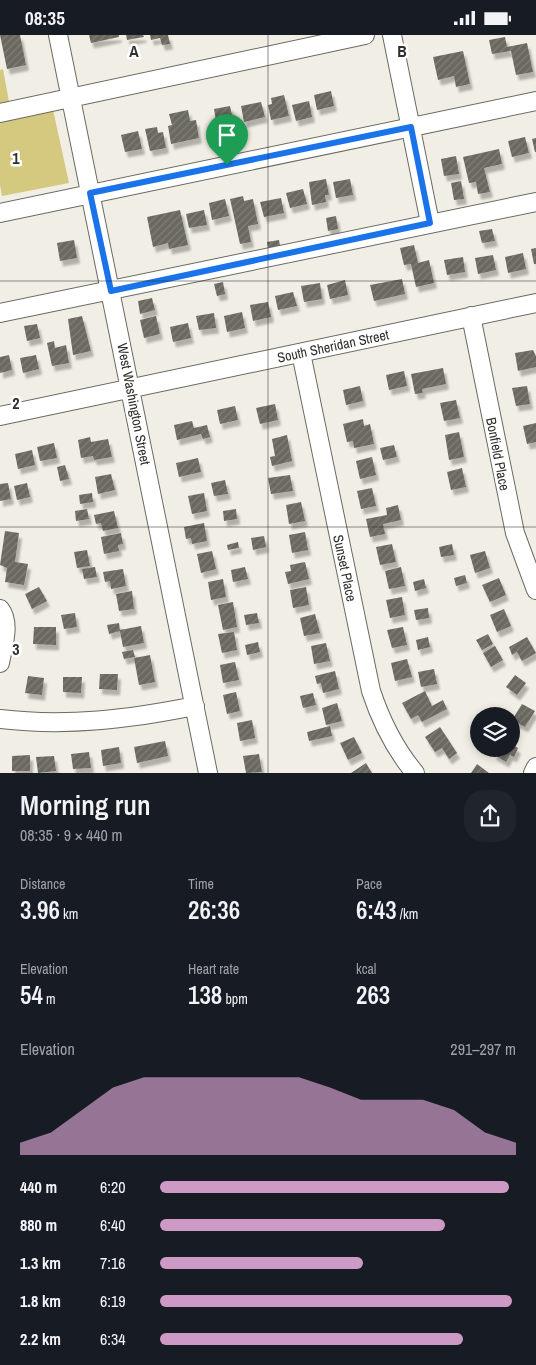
<!DOCTYPE html>
<html lang="en">
<head>
<meta charset="utf-8">
<style>
  body { margin:0; font-family:"Archivo Narrow",sans-serif; background:#20242c; color:#f1f3f6; height:100vh; display:flex; flex-direction:column; font-size:19px; white-space:nowrap }
  * { box-sizing:border-box; margin:0 }
  p { font-size:16px; color:#9ea1a6 }
  .icon { flex:none; width:28px; height:28px; fill:none; stroke:currentColor; stroke-width:2; stroke-linecap:round; stroke-linejoin:round }
  .map { position:relative; height:738px; overflow:hidden }
  .side { display:flex; flex-direction:column; background:#171b24; flex:1 }
  .side>* { flex:none }
  .fabs { position:absolute; left:470px; top:672px; display:grid; gap:10px }
  .fabs a { display:grid; place-items:center; width:50px; height:50px; border-radius:50%; background:#171b24; box-shadow:0 2px 8px #0003; font-size:25px }
  .pin { position:absolute; display:grid; place-items:center; width:42px; height:42px; color:#fff; margin:-51px -21px; border-radius:50% 50% 50% 0; rotate:-45deg; box-shadow:0 0 5px #0007 }
  .pin .icon { rotate:45deg }
  .round { display:grid; place-items:center; flex:none; width:52px; height:52px; border-radius:20px; background:#20242c }
  .headline { display:flex; align-items:center; justify-content:space-between; height:85px; padding:0 20px }
  h1 { font-size:28px; font-weight:600; line-height:38px }
  .metrics { display:grid; grid-template-columns:repeat(3,1fr); gap:8px; height:85px; padding:5px 20px }
  .metrics div { display:grid; align-content:center }
  .metrics b { font-size:25px; font-weight:600 }
  .metrics small { font-size:14px; font-weight:400 }
  .metrics p { font-size:14px }
  .chart { height:140px; padding:10px 20px }
  .chart p { display:flex; justify-content:space-between }
  .chart svg { width:100%; height:90px; margin-top:5px; fill:#cc9ac5; opacity:.7 }
  ul { padding:0 20px; list-style:none; font-size:16px }
  li { display:grid; grid-template-columns:80px 60px 1fr; align-items:center; height:38px }
  li i { height:12px; border-radius:6px; background:#cc9ac5 }
  .status { display:flex; justify-content:space-between; align-items:center; height:35px; padding:0 25px; background:#171b24; direction:ltr }
  .status svg { height:14px; fill:currentColor }
  .map>svg:first-child { display:block }
  .green { fill:#d4c97f }
  .building { fill:url(#building-hatch); filter:url(#shadow) }
  .lines { fill:none; stroke-linecap:round; stroke-linejoin:round }
  .minor-casing { stroke:#6b6a61; stroke-width:20 }
  .minor { stroke:#fff; stroke-width:18 }
  .route-casing { stroke:#fff; stroke-width:10 }
  .route { stroke:#1a73e8; stroke-width:6 }
  .grid { fill:none; stroke:#30302c; stroke-width:1; stroke-opacity:0.55 }
  .labels { text-anchor:middle; stroke-width:5; stroke-linejoin:round; paint-order:stroke }
  .street-label { font-size:14px; fill:#30302c; stroke:#fff }
  .grid-label { font-size:16px; text-anchor:middle; font-weight:bold; fill:#30302c; stroke:#fff; stroke-width:5; stroke-linejoin:round; paint-order:stroke }
</style>
</head>
<body>
<div class="status"><b>08:35</b><svg viewBox="0 0 49 12"><path d="M0 12V9h3v3zM5 12V6h3v6zM10 12V3h3v9zM15 12V0h3v12zM26 1h20v11H26zM47 4h2v5h-2z"/></svg></div>
<div class="map">
<svg width="536" height="738" viewBox="0 0 536 738">
  <defs>
    <pattern id="building-hatch" width="6" height="6" patternUnits="userSpaceOnUse" patternTransform="scale(1.25)"><rect width="6" height="6" fill="#6a695f"/><path d="M-1 1l2-2M0 6l6-6M5 7l2-2" fill="none" stroke="#807f77"/></pattern>
    <filter id="shadow"><feDropShadow dx="3" dy="5.5" stdDeviation="1" flood-color="#0004"/></filter>
  </defs>
  <rect width="100%" height="100%" fill="#f1efe5"/>
  <path class="green" d="M3 34 10 72 0 74V35Z
    M52 70 69 148 2 161 0 150V81Z"/>
  <path class="building" d="M0 0H20L26 30 7 34Z
    M89 0H119V2L91 8Z
    M126 0H143L144 2 127 5Z
    M150 0H168L170 9 162 10 160 3 151 5Z
    M505 2 507 12 527 8 533 37 516 40 511 16 492 19 489 5Z
    M463 16 470 49 456 52 454 41 438 45 433 22Z
    M331 56 334 71 317 75 314 60Z
    M284 60 289 81 271 85 268 70 272 69 271 63Z
    M309 66 312 82 296 86 292 70Z
    M261 67 265 82 244 87 241 71Z
    M230 71 235 94 218 97 214 74Z
    M188 75 190 86 196 85 199 103 171 109 168 91 172 90 169 79Z
    M157 92 158 98 163 97 166 113 150 116 145 94Z
    M138 96 142 114 125 117 121 100Z
    M525 102 529 118 512 122 508 106Z
    M536 103V117H535L532 104Z
    M499 114 502 129 484 133 490 157 478 159 476 147 469 148 463 122Z
    M456 121 459 139 444 141 441 124Z
    M326 144 329 160H325L326 167 312 170 309 147Z
    M350 144 353 160 336 163 333 147Z
    M461 146 464 164 454 165 451 148Z
    M303 154 307 169 290 173 286 158Z
    M243 161 244 166 253 164 258 189 248 191 251 207 240 209 230 164Z
    M281 163 284 178 264 182 260 167Z
    M225 164 229 181 212 185 209 168Z
    M180 175 188 210 169 214 168 208 153 212 147 182Z
    M204 175 207 190 189 193 186 179Z
    M336 181 338 194 328 196 326 183Z
    M492 194 495 206 482 208 479 196Z
    M74 205 77 223 60 226 57 208Z
    M279 205 281 216 269 219 267 207Z
    M414 210 418 228 429 225 434 248 416 252 411 229 404 230 400 213Z
    M536 213V229H534L531 214Z
    M523 218 526 234 508 238 505 222Z
    M493 220 496 235 478 239 475 223Z
    M463 222 465 237 447 240 444 225Z
    M402 244 405 259 374 266 370 250Z
    M345 245 348 260 330 264 327 250Z
    M223 247 225 259 217 261 214 249Z
    M320 248 322 264 304 267 301 251Z
    M293 257 297 271 278 275 275 261Z
    M152 263 155 275 140 279 138 266Z
    M268 267 271 282 253 286 250 270Z
    M242 277 245 293 227 297 224 281Z
    M214 278 216 293 199 295 196 281Z
    M82 281 91 316 73 320 68 284Z
    M156 281 160 299 144 303 140 285Z
    M188 288 191 303 173 307 170 292Z
    M37 289 40 303 27 306 24 291Z
    M54 306 55 313 66 310 69 328 52 331 47 308Z
    M533 315 536 321V332L518 336 515 318Z
    M9 320 12 335 0 338V322Z
    M36 320 39 334 23 338 20 323Z
    M443 333 446 349 422 354 423 358 415 359 411 339Z
    M404 336 407 351 389 355 386 340Z
    M360 351 363 366 346 370 343 355Z
    M527 351 530 369 516 371 512 353Z
    M456 365 460 383 444 386 440 368Z
    M275 369 278 385 260 389 256 373Z
    M235 371 238 385 220 389 217 375Z
    M363 384 364 391 370 389 374 409 354 413 353 406 347 407 343 389Z
    M192 386 194 393 207 390 210 402 203 404 201 399 177 405 174 390Z
    M536 388V407L527 409 523 391Z
    M459 397 464 422 449 425 445 400Z
    M287 400 292 426 272 431 270 422 275 421 272 404Z
    M90 402 91 407 108 404 112 422 94 425 93 421 81 423 78 405Z
    M54 408 57 423 40 426 37 412Z
    M394 410 397 422 383 425 380 413Z
    M32 415 35 430 18 434 15 419Z
    M372 422 376 440 360 444 356 426Z
    M198 423 201 437 179 442 176 428Z
    M65 430 69 444 60 446 57 432Z
    M462 433 466 452 451 455 447 437Z
    M111 439 115 455 98 459 95 442Z
    M290 440 293 456 271 459 268 443Z
    M225 445 228 459 214 461 211 448Z
    M8 448 11 464 0 466V449Z
    M27 448 30 462 17 465 14 451Z
    M372 453 376 471 361 474 357 456Z
    M92 458 93 467 80 469 79 460Z
    M204 458 207 476 192 479 188 461Z
    M301 467 305 486 289 489 286 470Z
    M398 470 401 485 383 489 385 499 370 502 366 484 387 480 386 473Z
    M87 474 89 484 76 486 75 476Z
    M236 474 237 484 224 486 223 476Z
    M114 476 118 493 103 496 101 488 96 489 94 480Z
    M204 488 207 506 192 509 191 503 186 504 184 492Z
    M5 496 19 498 15 527 28 529 24 550 5 547 7 533 0 530Z
    M305 497 308 515 292 518 289 500Z
    M121 498 123 509 118 510 119 516 104 519 101 502Z
    M264 501 266 512 253 515 251 503Z
    M238 507 239 513 228 515 227 510Z
    M392 509 396 527 380 530 376 512Z
    M452 509 454 520 441 522 439 512Z
    M87 515 90 531 77 533 74 517Z
    M212 516 216 534 201 538 197 519Z
    M485 516 490 533 475 538 470 520Z
    M305 527 309 544 288 549 285 537 291 536 290 530Z
    M95 532 97 542 84 544 82 534Z
    M245 532 248 544 233 547 231 535Z
    M401 532 405 551 389 554 385 536Z
    M123 534 126 551 111 554 110 546 105 547 103 537Z
    M465 540 467 548 456 551 454 543Z
    M499 543 506 560 490 567 482 550Z
    M223 544 226 562 211 565 208 547Z
    M424 544 426 553 415 556 413 547Z
    M39 552 47 566 32 574 25 559Z
    M306 552 309 570 293 573 290 555Z
    M132 556 134 574 119 576 116 559Z
    M402 562 405 580 390 583 386 565Z
    M233 567 237 592 223 595 218 570Z
    M428 573 429 583 416 585 414 575Z
    M504 574 511 591 497 597 490 580Z
    M75 578 77 592 64 594 61 580Z
    M257 578 259 588 246 590 244 580Z
    M315 579 320 598 304 601 300 583Z
    M119 588 120 595 141 591 144 608 123 612 120 596 109 599 107 590Z
    M34 592H56V610L33 609Z
    M403 592 407 610 392 613 387 595Z
    M234 597 237 615 222 618 218 599Z
    M488 599 493 609 482 615 476 605Z
    M428 602 430 612 418 615 416 605Z
    M527 602 536 618 522 626 517 617 512 620 509 612Z
    M258 607 260 617 247 620 245 610Z
    M326 608 330 626 314 629 311 611Z
    M495 611 503 625 491 632 483 618Z
    M133 615 135 622 124 624 122 617Z
    M150 620 155 647 139 650 134 623Z
    M407 624 412 642 395 646 391 628Z
    M235 627 239 645 223 648 220 630Z
    M434 634 437 649 421 652 418 637Z
    M335 636 339 654 323 658 321 648 317 649 315 641Z
    M100 639H118L117 655 99 654Z
    M515 640 526 648 517 660 506 652Z
    M28 641 44 643 42 660 25 658Z
    M63 642H82L81 658 63 657Z
    M425 656 432 671 443 665 447 674 422 687 418 680 411 684 402 668Z
    M236 657 240 676 227 679 223 660Z
    M313 658 316 670 303 673 300 661Z
    M337 668 342 686 326 690 322 673Z
    M522 669 535 676 525 692 512 685Z
    M252 685 255 703 240 706 237 688Z
    M330 691 332 701 309 706 307 697Z
    M440 692 457 718 449 724 442 713 435 717 425 702Z
    M354 702 362 718 348 725 340 708Z
    M165 706 168 721 137 728 134 712Z
    M511 709 518 713 514 722 510 720 506 727 493 719 496 714H511Z
    M119 712 121 728 103 731 101 715Z
    M89 717 91 733 73 734 71 719Z
    M259 719 262 737 246 738 243 721Z
    M30 720V736H12V721Z
    M54 721 56 736 38 738 36 722Z
    M366 728 372 738H351Z
    M477 729 489 738H471Z"/>
  <g class="lines">
    <defs>
      <path id="minor" d="M58 0 208 738
        M392 0 430 188
        M0 78 365 0
        M0 178 536 66
        M0 278 536 167
        M471 281 515 498 536 555
        M301 318 371 656C381 686 394 713 415 738
        M0 381 536 268
        M0 574C11 588 3 611 0 628
        M0 684C67 692 130 684 195 671
        M533 738 536 732"/>
    </defs>
    <use href="#minor" class="minor-casing"/>
    <use href="#minor" class="minor"/>
  </g>
  <g class="lines">
    <defs>
      <path id="route" d="M411 92 430 188 111 256 90 158Z"/>
    </defs>
    <use href="#route" class="route-casing"/>
    <use href="#route" class="route"/>
  </g>
  <path class="grid" d="M268 0V738M0 246H536M0 492H536"/>
  <g class="labels">
    <g class="street-label">
      <text transform="translate(333 311) rotate(-12)" y="5">South Sheridan Street</text>
      <text transform="translate(134 369) rotate(79)" y="5">West Washington Street</text>
      <text transform="translate(498 419) rotate(79)" y="5">Bonfield Place</text>
      <text transform="translate(345 533) rotate(78)" y="5">Sunset Place</text>
    </g>
  </g>
  <g class="grid-label">
    <text x="134" y="22">A</text>
    <text x="402" y="22">B</text>
    <text x="16" y="129">1</text>
    <text x="16" y="374">2</text>
    <text x="16" y="620">3</text>
  </g>
</svg>
<div class="fabs">
<a><svg class="icon" aria-label="layers" viewBox="0 0 24 24"><path d="M12 4l9 5-9 5-9-5zM3 14l9 5 9-5"/></svg></a>
</div>
<div class="pin" style="left:227px;top:130px;background:#1e9e55"><svg class="icon" aria-label="arrive" viewBox="0 0 24 24"><path d="M6 21V4h12l-3 4 3 4H6"/></svg></div>
</div>
<section class="side">
<div class="headline"><div><h1>Morning run</h1><p>08:35 · 9 × 440 m</p></div><a class="round"><svg class="icon" aria-label="share" viewBox="0 0 24 24"><path d="M12 15V3M7 8l5-5 5 5M5 13v7h14v-7"/></svg></a></div>
<div class="metrics">
<div><p>Distance</p><b>3.96<small> km</small></b></div>
<div><p>Time</p><b>26:36</b></div>
<div><p>Pace</p><b>6:43<small> /km</small></b></div>
</div>
<div class="metrics">
<div><p>Elevation</p><b>54<small> m</small></b></div>
<div><p>Heart rate</p><b>138<small> bpm</small></b></div>
<div><p>kcal</p><b>263</b></div>
</div>
<div class="chart"><p><span>Elevation</span>291–297 m</p>
<svg viewBox="0 0 160 44" preserveAspectRatio="none"><path d="M0 44V38L10 33L20 22L30 11L40 6L50 6L60 6L70 6L80 6L90 6L100 11L110 17L120 17L130 17L140 22L150 33L160 38V44z"/></svg>
</div>
<ul>
<li><b>440 m</b>6:20<i style="width:98%"></i></li>
<li><b>880 m</b>6:40<i style="width:80%"></i></li>
<li><b>1.3 km</b>7:16<i style="width:57%"></i></li>
<li><b>1.8 km</b>6:19<i style="width:99%"></i></li>
<li><b>2.2 km</b>6:34<i style="width:85%"></i></li>
</ul>
</section>
</body>
</html>
